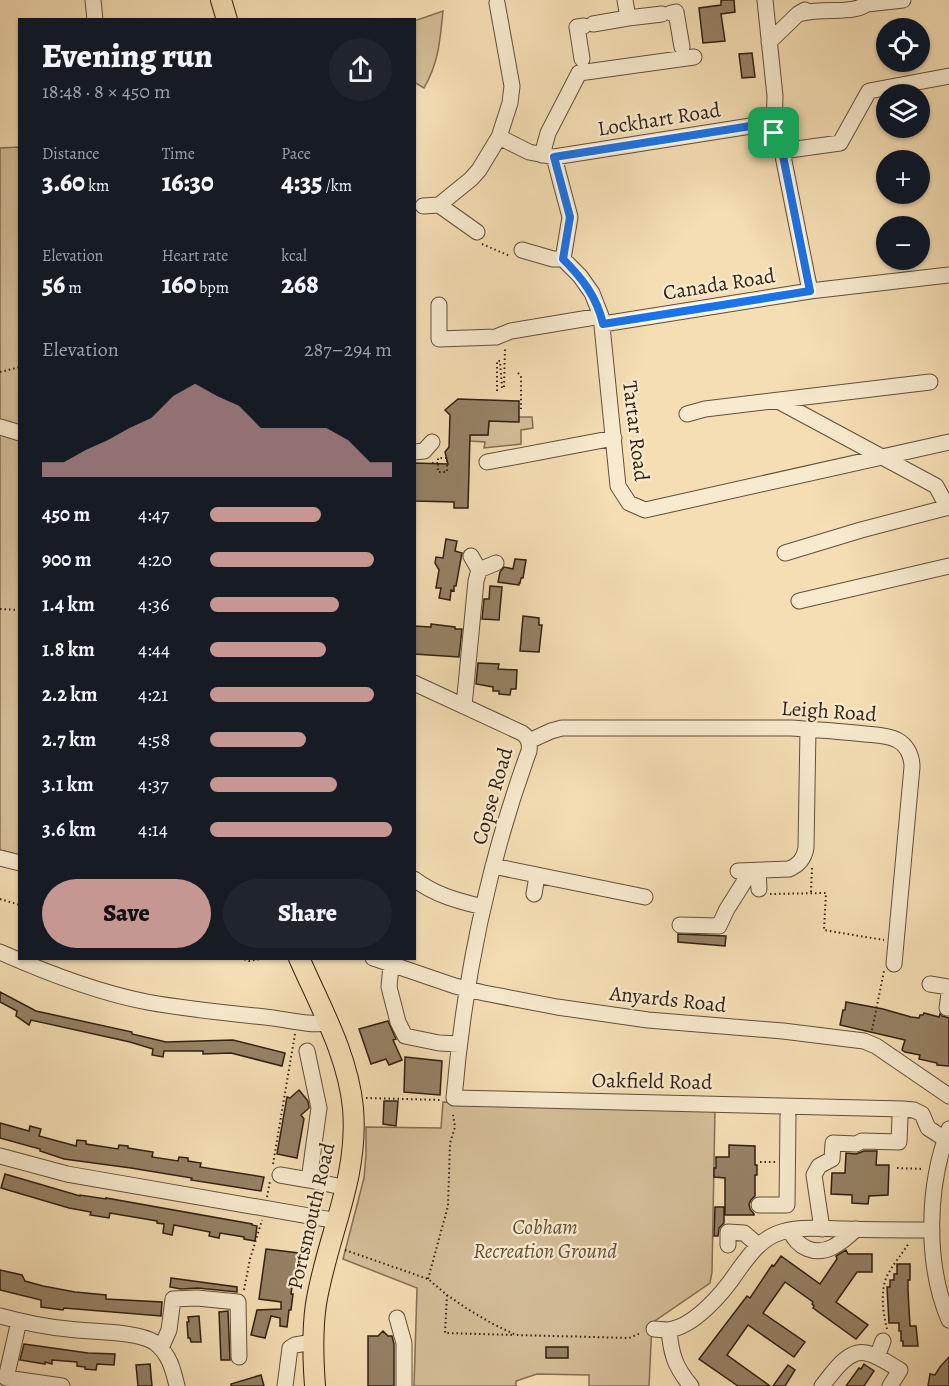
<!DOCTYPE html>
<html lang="en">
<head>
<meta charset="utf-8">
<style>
  body { margin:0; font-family:Alegreya,serif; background:#20242c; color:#f1f3f6; height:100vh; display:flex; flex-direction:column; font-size:22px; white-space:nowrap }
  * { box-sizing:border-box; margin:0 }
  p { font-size:20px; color:#9ea1a6 }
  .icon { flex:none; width:33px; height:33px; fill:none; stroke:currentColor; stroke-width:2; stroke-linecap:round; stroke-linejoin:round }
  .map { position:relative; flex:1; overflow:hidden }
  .side { position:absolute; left:18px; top:18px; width:398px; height:942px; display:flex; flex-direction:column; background:#171b24; border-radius:0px; box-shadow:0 2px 4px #0004 }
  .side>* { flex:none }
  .buttons { position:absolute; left:876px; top:18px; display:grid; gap:12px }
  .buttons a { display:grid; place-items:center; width:54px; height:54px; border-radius:50%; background:#171b24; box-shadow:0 2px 4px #0004; font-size:30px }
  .pin { position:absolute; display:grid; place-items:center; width:51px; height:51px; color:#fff; margin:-26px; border-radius:12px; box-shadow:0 3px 9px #0006 }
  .round { display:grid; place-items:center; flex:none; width:63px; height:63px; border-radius:32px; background:#20242c }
  .head { display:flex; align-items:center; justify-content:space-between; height:102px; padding:0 24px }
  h1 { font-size:33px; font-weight:800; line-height:45px }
  .figures { display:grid; grid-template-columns:repeat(3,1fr); gap:9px; height:102px; padding:6px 24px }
  .figures div { display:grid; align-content:center }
  .figures b { font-size:26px; font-weight:800 }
  .figures small { font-size:16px; font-weight:400 }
  .figures p { font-size:16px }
  .chart { height:168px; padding:12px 24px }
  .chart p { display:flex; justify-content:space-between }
  .chart svg { width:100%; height:108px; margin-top:6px; fill:#c59692; opacity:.7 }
  .button { display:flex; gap:12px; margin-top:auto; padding:12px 24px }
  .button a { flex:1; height:69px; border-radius:36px; background:#c59692; color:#111; font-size:24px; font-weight:800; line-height:69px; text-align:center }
  .button a+a { background:#20242c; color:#f1f3f6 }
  ul { padding:0 24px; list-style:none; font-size:20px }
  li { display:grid; grid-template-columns:96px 72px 1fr; align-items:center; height:45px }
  li i { height:15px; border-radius:8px; background:#c59692 }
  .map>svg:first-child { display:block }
  .green { fill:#d4be98; stroke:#826e54; stroke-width:1.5 }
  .building { fill:#968266; stroke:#301f11; stroke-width:1.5 }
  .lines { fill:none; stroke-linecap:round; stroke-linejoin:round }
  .minor-casing { stroke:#614f3a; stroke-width:17 }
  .major-casing { stroke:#301f11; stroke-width:22 }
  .path { stroke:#301f11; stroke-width:2; stroke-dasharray:1.5 3; stroke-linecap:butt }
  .minor { stroke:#f8eace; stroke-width:15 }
  .major { stroke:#f5deb4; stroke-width:20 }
  .route-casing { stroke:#fff; stroke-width:12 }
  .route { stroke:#1a73e8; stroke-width:8 }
  .labels { text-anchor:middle; stroke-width:4.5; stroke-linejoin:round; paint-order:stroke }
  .street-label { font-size:21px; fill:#301f11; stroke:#f8eace }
  .park-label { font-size:21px; font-style:italic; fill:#614f3a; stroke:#f8eace }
</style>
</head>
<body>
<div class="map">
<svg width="949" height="1386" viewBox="0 0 949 1386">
  <rect width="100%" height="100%" fill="#f5deb4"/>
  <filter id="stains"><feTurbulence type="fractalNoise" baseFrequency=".00333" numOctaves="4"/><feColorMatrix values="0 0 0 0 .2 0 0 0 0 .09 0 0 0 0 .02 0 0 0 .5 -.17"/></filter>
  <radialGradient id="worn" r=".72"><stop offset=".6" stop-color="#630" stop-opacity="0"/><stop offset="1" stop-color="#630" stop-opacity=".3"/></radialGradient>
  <path class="green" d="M443 11C440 40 439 62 424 88L414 82V21Z
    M19 147V855L0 850V148Z
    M519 417H532L533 428 521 430V444L484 448 485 442 470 441V435H488L489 421Z
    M443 1102 715 1109 712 1272 710 1283 652 1323 649 1386H589V1375L537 1374 516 1381V1386H414L417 1288 343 1259 364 1178 366 1155V1127L441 1128Z"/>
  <path class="building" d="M721 0H734L735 12 721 14 725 41 703 43 699 8 721 5Z
    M752 53 755 77 742 78 739 54Z
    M458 399 519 401V422L489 421 488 435H470L468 508H454V502L414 501V463L448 464 445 452 449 447 450 415 445 410Z
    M446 539 457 541 455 551 462 553 456 586H454V591L451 590 450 600 439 598 441 588H436L439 570 435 563 436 557 443 558Z
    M515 559 526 560 523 578H521L520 583H519V585L498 582 500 572 504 567 513 569Z
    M490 586 502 587 499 620 482 619 484 599H489Z
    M523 616 539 618V625H542L539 652 520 651Z
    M431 624 455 627V629H462L459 657 414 654V626L431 627Z
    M478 663 499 664 498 669 517 670 516 689H511L510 695 499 694V691H493V687L476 684Z
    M678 934 726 936 725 946 678 942Z
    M0 992 36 1011 132 1032V1034L166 1042 233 1040 285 1053 282 1066 231 1053 203 1054V1051H164L163 1057 152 1055 153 1049 130 1042 31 1020 29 1025 16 1016 17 1011 0 1002Z
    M846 1002 883 1009 911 1017 919 1018 920 1015H923L924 1013 939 1017 940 1014 942 1016 949 1018V1066L937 1065V1063L919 1059 920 1055 905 1052 902 1050 905 1040 840 1025 843 1010H845Z
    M388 1021 396 1039 393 1040 402 1060 389 1065 386 1059 371 1064 359 1029Z
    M405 1057 442 1061 440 1095 404 1092Z
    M299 1090 308 1101 309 1108 301 1115 304 1119 297 1158 277 1154 287 1097 290 1098Z
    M384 1101H398L396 1126 383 1124Z
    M0 1123 29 1131 30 1126 41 1129 39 1136 76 1146 77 1140 86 1141V1144L118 1149 119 1145 128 1146V1148L153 1152 152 1157 178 1161 179 1157 188 1158V1161L201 1163 200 1167 264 1177 261 1191 191 1180 192 1178 131 1168 64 1159 40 1151V1149L0 1138Z
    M729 1145 755 1146V1165H757V1175H755V1196L751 1200 749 1204 750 1209 754 1214V1215H725V1178L714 1177V1168H716V1157H729Z
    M864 1151H877L876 1165H889L888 1195 869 1196 868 1204 852 1203V1195L831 1194 832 1173H845L846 1153 856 1154Z
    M5 1174 80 1196V1195L106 1199V1198L252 1224V1225L257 1226 255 1241 244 1239V1237L220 1233 219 1238 209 1236 210 1232 174 1225 172 1235 163 1233 164 1224 157 1223V1221L110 1213 109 1218 90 1215 91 1212 69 1208 1 1188Z
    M715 1207H724V1223L719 1228 718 1236H714Z
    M266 1249 299 1253 296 1272H294L291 1294H293L291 1310H289L287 1327 280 1326V1318L271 1316 265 1338 251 1335 257 1310 281 1309V1302L259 1299Z
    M846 1250 848 1254H872V1272H857L836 1302 868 1325 856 1339 813 1308 814 1306 812 1304 813 1302 785 1282 763 1313 805 1342 794 1357 748 1325 727 1355 770 1386H738L699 1359 747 1296 750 1298 772 1265 774 1266 781 1256 820 1284 837 1259 836 1256Z
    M897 1264H910V1280H908V1291L910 1326H916L918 1346H903V1341H901V1331H899V1323H889L887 1287H890V1280H894V1274H897Z
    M0 1270 22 1275 25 1281 43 1286 75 1292 106 1295V1299L162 1302 161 1316 64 1308 63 1310 41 1307V1300L0 1290Z
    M171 1278 237 1287V1292L198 1288 181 1289 170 1287Z
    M228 1311 230 1360H221L219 1312Z
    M199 1316 201 1342H191L190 1338H188L187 1322H189L188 1317Z
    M383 1331 388 1336H392L394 1344V1386H368V1336H378Z
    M24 1344 88 1353 115 1354 114 1365 97 1364 96 1370 85 1369V1367L77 1366V1362L52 1360V1364L45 1362V1364L20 1360Z
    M546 1347H568V1358H546Z
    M949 1357V1386H928L930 1374 935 1375 940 1367Z
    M150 1364 152 1386H138L136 1365Z
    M864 1364 874 1371 864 1386H846L859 1368 861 1369Z
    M788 1365 795 1370 785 1386H773Z
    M261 1375 264 1386H231V1384Z"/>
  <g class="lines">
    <defs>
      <path id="minor" d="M93 0 95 20
        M765 0 775 96 774 133
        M867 4 903 0
        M671 13 676 12 682 47
        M798 14C804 13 811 11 818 11 833 9 860 14 871 0
        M628 18 662 14
        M593 24 628 18 625 0
        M769 42 798 14 805 10
        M582 59 577 27 584 26
        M499 137 529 152 554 157 757 125 774 133 782 151 810 291
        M782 151 840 143 869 91 949 76
        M542 155 548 133 579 73 694 57
        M554 157 570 217 563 259 580 276 592 293 601 316 618 486 629 503 645 510 949 442
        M439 205 477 232
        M423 206 439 205 471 179 479 170 499 137 510 103 512 86 497 3
        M522 250 553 259H563
        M439 305V339L496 337 511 331 601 316
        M603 324 810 291 949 275
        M778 401 936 486 948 508
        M687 414 705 409 930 382
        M0 427 20 433
        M414 452 424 451 432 442
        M487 462 614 438
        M785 553 861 530 949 507
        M479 570 496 563
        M799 601 949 566
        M414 683 522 733C529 738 530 743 529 751 488 863 464 980 454 1098L903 1109 914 1110 922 1114 928 1128 945 1139
        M464 706 476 581 479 570 471 556
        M529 741 551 731 562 728H791C816 730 840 731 865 734 875 735 888 735 897 740 907 745 912 756 912 767L894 964
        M0 858 20 863
        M493 866 645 897
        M738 871 789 869C799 865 804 859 806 848L808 729
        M758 871 759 889
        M414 879C435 895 458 901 483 907
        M534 894 537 876
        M680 925 719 926 727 909 751 871
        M0 952C47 973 96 992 147 1002 186 1009 225 1013 265 1017 285 1019 308 1026 328 1023
        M373 958 455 986 484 993 557 1007 648 1020 783 1031 864 1041 876 1046 949 1096
        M391 965 389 987 398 1022 405 1036 439 1043 459 1044
        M930 984 949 987
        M949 994 947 1008H949
        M307 1051 319 1108 309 1180 347 1188
        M949 1129C927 1185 925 1264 949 1320
        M0 1156 67 1174 338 1221
        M280 1175 309 1180
        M759 1205H787L788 1116
        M822 1229 814 1175 819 1166 832 1159 833 1143 856 1144 862 1141 899 1142 900 1117
        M790 1230C797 1248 815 1256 833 1247 842 1242 849 1236 856 1229
        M728 1245V1232L744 1233 758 1245
        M0 1316C22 1322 45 1327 68 1329 90 1332 137 1331 154 1342 169 1353 173 1369 177 1386
        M397 1318 404 1343V1386
        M19 1321 6 1378 62 1386
        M654 1329C658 1329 663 1330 668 1330 694 1327 723 1293 737 1272 748 1257 759 1241 776 1234 797 1225 823 1229 845 1229 874 1230 903 1230 932 1230
        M669 1330C671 1354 675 1367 691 1386
        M161 1348 169 1330 173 1299 197 1298 238 1302 239 1357
        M877 1357 883 1341
        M285 1386 290 1348 295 1345 313 1342
        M822 1386C832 1374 847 1349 866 1353 878 1355 889 1364 900 1370L890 1386"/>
      <path id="major" d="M221 0 227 20
        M299 958C320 1006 348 1055 353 1108 359 1179 327 1236 316 1304 312 1331 313 1359 315 1386"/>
    </defs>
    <use href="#minor" class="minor-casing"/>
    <use href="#major" class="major-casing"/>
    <path class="path" d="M482 244 510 256
      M0 372 20 367
      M518 373 521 376V409
      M497 391V361H500L502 388H504L505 348
      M432 463H438V458H447V472H438V463
      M0 609 20 610
      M811 892 812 868
      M770 894 826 893 824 930 884 940
      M0 899 20 905
      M240 958 249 961 266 958
      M872 1030 884 971
      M366 1098 442 1100
      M760 1162H775
      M273 1164 295 1034
      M897 1168 923 1169
      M267 1197 270 1181
      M345 1250 428 1279 447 1295 466 1308 491 1323 516 1335 629 1338 641 1333
      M428 1279 448 1206 450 1143 455 1127 453 1115
      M244 1290 250 1259 262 1220
      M447 1295 445 1333 515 1335
      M887 1329C883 1313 880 1291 887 1276 893 1264 902 1254 909 1243"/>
    <use href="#minor" class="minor"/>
    <use href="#major" class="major"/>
  </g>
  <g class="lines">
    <defs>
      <path id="route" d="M757 125 774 133 782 151 810 291 603 324C597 297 582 278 563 259L570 217 554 157Z"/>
    </defs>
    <use href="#route" class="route-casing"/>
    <use href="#route" class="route"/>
  </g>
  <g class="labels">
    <g class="street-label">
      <text transform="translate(659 119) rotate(-9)" y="7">Lockhart Road</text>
      <text transform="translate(719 284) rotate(-9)" y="7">Canada Road</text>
      <text transform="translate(636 431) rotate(83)" y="7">Tartar Road</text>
      <text transform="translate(829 711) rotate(4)" y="7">Leigh Road</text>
      <text transform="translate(492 796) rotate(-74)" y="7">Copse Road</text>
      <text transform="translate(668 999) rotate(6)" y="7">Anyards Road</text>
      <text transform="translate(652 1081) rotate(1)" y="7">Oakfield Road</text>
      <text transform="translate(311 1216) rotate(-77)" y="7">Portsmouth Road</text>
    </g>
    <g class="park-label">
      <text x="545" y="1234">Cobham<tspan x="545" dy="24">Recreation Ground</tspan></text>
    </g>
  </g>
  <rect width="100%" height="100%" filter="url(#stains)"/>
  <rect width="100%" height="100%" fill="url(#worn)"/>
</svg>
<div class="buttons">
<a><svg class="icon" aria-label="locate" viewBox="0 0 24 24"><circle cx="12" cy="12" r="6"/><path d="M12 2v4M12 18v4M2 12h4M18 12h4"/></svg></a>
<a><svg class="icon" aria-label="layers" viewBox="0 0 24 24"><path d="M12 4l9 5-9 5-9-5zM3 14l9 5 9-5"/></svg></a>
<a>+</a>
<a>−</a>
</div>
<div class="pin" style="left:774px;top:133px;background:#1e9e55"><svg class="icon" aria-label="arrive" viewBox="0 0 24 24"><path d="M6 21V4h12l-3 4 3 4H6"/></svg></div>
<section class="side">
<div class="head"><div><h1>Evening run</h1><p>18:48 · 8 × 450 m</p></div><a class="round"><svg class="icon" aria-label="share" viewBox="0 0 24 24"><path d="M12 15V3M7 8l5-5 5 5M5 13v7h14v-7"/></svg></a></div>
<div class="figures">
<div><p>Distance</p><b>3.60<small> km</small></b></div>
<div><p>Time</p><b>16:30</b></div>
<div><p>Pace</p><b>4:35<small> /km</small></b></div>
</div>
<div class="figures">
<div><p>Elevation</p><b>56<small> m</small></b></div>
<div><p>Heart rate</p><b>160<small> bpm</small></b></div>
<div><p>kcal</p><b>268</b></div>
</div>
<div class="chart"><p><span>Elevation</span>287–294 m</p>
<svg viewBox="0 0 160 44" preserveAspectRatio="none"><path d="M0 44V38L10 38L20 33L30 29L40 24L50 20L60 11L70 6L80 11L90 15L100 24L110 24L120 24L130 24L140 29L150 38L160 38V44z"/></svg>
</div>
<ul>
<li><b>450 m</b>4:47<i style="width:61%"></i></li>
<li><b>900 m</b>4:20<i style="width:90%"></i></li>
<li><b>1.4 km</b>4:36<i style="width:71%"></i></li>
<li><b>1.8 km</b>4:44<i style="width:64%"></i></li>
<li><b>2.2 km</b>4:21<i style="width:90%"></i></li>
<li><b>2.7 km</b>4:58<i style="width:53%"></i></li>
<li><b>3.1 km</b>4:37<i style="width:70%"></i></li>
<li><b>3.6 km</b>4:14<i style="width:100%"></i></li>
</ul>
<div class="button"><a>Save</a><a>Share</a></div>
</section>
</div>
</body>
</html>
